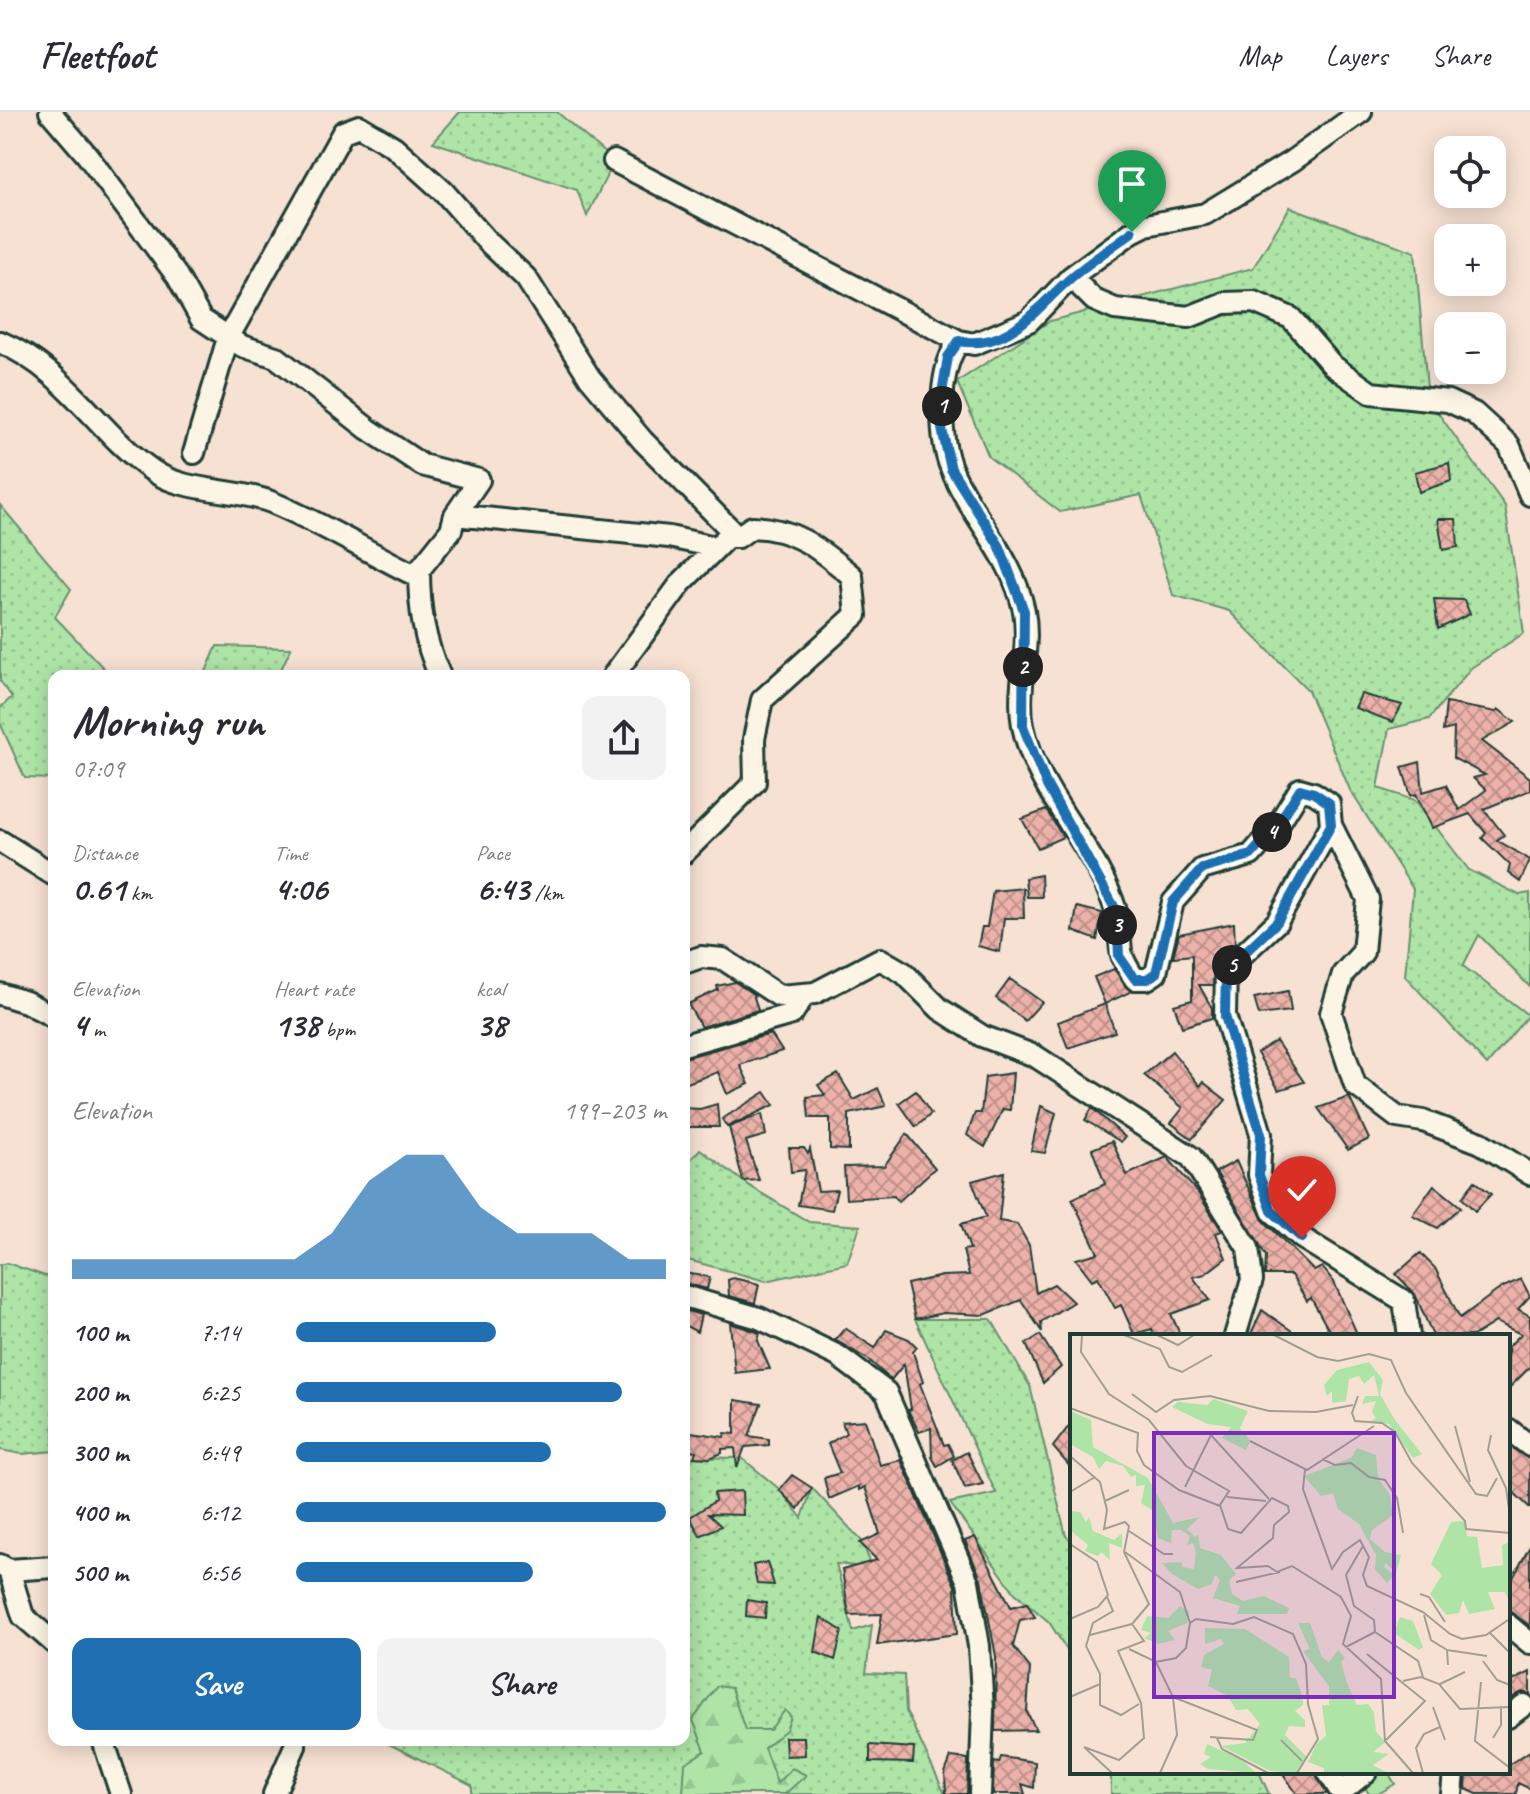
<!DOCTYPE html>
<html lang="en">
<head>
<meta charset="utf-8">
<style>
  body { margin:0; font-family:Caveat,sans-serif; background:#f2f2f3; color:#2b2b33; height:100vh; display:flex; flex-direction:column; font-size:30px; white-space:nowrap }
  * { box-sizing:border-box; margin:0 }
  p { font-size:26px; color:#7c7c81 }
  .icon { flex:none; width:44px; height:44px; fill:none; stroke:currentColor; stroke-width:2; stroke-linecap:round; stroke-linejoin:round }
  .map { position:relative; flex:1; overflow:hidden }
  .sheet { position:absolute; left:48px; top:558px; width:642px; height:1076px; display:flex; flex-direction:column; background:#fff; border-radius:16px; box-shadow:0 4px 20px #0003 }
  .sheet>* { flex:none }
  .controls { position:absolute; left:1434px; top:24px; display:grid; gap:16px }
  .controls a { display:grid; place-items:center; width:72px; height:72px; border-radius:16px; background:#fff; box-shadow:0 4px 20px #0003; font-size:40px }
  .pin { position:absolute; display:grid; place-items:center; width:68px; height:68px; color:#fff; margin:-82px -34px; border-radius:50% 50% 50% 0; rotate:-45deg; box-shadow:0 0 8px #0007 }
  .pin .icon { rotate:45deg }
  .km { position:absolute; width:40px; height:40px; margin:-20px; border-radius:50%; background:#222; color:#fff; font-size:22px; line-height:40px; text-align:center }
  .round { display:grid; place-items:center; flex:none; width:84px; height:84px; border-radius:16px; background:#f2f2f3 }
  .head { display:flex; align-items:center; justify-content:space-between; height:136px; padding:0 24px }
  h1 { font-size:44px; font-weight:700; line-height:60px }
  .figures { display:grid; grid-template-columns:repeat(3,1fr); gap:12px; height:136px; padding:8px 24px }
  .figures div { display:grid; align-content:center }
  .figures b { font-size:34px; font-weight:700 }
  .figures small { font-size:22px; font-weight:400 }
  .figures p { font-size:22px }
  .chart { height:224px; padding:16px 24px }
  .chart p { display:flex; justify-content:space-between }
  .chart svg { width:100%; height:144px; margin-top:8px; fill:#1f6fb2; opacity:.7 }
  .cta { display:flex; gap:16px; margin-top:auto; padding:16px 24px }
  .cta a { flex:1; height:92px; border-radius:16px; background:#1f6fb2; color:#fff; font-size:32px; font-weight:700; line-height:92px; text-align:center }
  .cta a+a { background:#f2f2f3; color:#2b2b33 }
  ul { padding:0 24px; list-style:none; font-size:26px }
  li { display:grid; grid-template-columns:128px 96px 1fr; align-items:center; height:60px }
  li i { height:20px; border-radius:10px; background:#1f6fb2 }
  header { display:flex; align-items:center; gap:48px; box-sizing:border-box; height:112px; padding:0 40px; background:#fff; border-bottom:2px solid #e1e1e2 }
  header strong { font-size:38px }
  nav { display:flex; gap:44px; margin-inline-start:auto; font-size:28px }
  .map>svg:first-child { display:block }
  .grass { fill:url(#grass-dots); stroke:#66916e; stroke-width:2 }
  .forest { fill:url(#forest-firs); stroke:#66916e; stroke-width:2 }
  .park { fill:#aee5a7; stroke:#66916e; stroke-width:2 }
  .building { fill:url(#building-cross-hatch); stroke:#1f3d34; stroke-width:2 }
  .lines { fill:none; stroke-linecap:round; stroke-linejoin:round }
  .street-casing { stroke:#1f3d34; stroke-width:26 }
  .street { stroke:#fcf5e5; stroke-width:20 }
  .route-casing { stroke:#fff; stroke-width:16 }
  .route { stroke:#1f6fb2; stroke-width:10 }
  .inset-road { fill:none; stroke:#a19f93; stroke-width:2 }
  .view { fill:#7b2cbf; fill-opacity:0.15; stroke:#7b2cbf; stroke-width:4 }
  .inset-edge { fill:none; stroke:#1f3d34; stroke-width:4 }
</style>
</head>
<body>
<header>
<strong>Fleetfoot</strong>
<nav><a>Map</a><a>Layers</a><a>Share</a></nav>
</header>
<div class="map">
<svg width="1530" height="1682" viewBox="0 0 1530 1682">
  <defs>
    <pattern id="grass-dots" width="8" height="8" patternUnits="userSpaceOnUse" patternTransform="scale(2)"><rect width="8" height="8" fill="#aee5a7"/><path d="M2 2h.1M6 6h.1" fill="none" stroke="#95c590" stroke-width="1.8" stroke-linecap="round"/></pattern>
    <pattern id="forest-firs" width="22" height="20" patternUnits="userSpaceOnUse" patternTransform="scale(2)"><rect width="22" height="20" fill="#aee5a7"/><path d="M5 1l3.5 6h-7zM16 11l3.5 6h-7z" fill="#95c590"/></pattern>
    <pattern id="building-cross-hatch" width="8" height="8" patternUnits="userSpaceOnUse" patternTransform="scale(2)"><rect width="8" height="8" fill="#ecb1a9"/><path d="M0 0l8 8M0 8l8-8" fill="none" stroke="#bf918a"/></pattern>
  </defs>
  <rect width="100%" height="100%" fill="#f7e1d3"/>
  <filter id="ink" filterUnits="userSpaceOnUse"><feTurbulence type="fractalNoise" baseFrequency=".0125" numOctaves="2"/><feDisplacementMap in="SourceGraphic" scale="16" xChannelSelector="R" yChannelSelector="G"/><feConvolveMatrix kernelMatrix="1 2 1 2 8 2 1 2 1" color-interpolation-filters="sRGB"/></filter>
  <g filter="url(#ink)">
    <path class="grass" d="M460 0H557L614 49 587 104 577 78 433 30Z
      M1290 95 1415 140 1428 287 1505 394 1524 521 1471 556 1429 607 1389 617 1378 676 1415 688 1469 758 1519 783 1530 781V875L1479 823 1463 854 1528 903 1487 953 1405 864 1413 777 1350 678 1308 578 1229 499 1173 483 1141 383 1060 400 989 345 957 270 1050 209 1253 156Z
      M0 393 71 477 55 505 111 564H54V667L25 666 0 611V596L12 585 0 569Z
      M217 534 291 536 278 564H204Z
      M700 1037 748 1073 809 1110 860 1114 847 1151 766 1169 684 1147V1055Z
      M7 1151 54 1167V1339L22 1342 0 1338V1153Z
      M915 1207H991L1030 1274 1066 1424 1072 1429V1546L1049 1510 1015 1481 950 1391 996 1381Z
      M684 1340 687 1345 742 1346 778 1376 802 1406 812 1376 861 1428 873 1456 836 1452 853 1519 872 1513 866 1561 904 1563 906 1599 945 1682H472V1673L381 1628H684Z
      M1111 1660H1259L1269 1682H1111Z"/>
    <path class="forest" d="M717 1574 731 1576 745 1618H770L785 1598 791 1605 786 1618 764 1636 777 1671 792 1656 806 1663 785 1682H683L685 1651 705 1639 693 1608Z"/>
    <path class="park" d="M1366 1660H1388L1395 1672 1378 1682H1369L1358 1664Z"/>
    <path class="building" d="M1449 351 1451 369 1419 380 1415 360Z
      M1438 407H1456L1458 435 1443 438Z
      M1434 487 1464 488 1470 502 1438 517Z
      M1361 582 1402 593 1393 610 1355 596Z
      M1446 591 1496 600 1498 597 1515 610 1482 629 1530 666V678L1484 697 1504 723 1497 728 1530 748 1520 770 1508 761 1510 753 1482 726 1486 721 1470 702 1432 716 1416 682 1411 684 1402 655 1420 650 1423 680 1446 673 1459 698 1486 678 1473 666 1485 663 1453 646 1454 616 1443 619Z
      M1046 698 1063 725 1038 736 1022 707Z
      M1041 763 1042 785H1027L1025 766Z
      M1023 776 1024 806H1004L1000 840 978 834 982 815H987L993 779Z
      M1077 795 1102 801 1097 828 1073 819Z
      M1234 811 1235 832 1214 852 1213 873H1199L1212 896V906L1182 915 1174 893 1192 888V843L1173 845 1179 822Z
      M1114 857 1132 879 1105 892 1094 865Z
      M1010 867 1042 890 1025 909 996 886Z
      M735 870 753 882 758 898 701 915 688 892 718 878 717 874Z
      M1288 879 1291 899 1259 903 1254 886Z
      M1105 892 1115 920 1068 936 1058 910Z
      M771 922 782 939 740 953 749 972 727 982 718 960 684 972V946Z
      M1276 929 1304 970 1279 978 1257 941Z
      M1172 939 1200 974 1203 970 1226 988 1192 1027 1171 1011 1183 996 1144 963Z
      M1013 961 1010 998 1003 997 985 1035 967 1023 975 1001H981L985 965Z
      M838 962 854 988 878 976 886 994 849 1002V1038L830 1037V1006H809L807 985 825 983 818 973Z
      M916 979 931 1002 916 1015 899 991Z
      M765 980 774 993 727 1015 722 1007Z
      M1349 985 1369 1027 1348 1038 1318 996Z
      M717 992 719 1015H684V996L700 997Z
      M1041 994 1056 1001 1045 1041 1031 1039Z
      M1092 996 1125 1025 1121 1030 1085 1008Z
      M762 1002 766 1023 746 1029 759 1068 743 1069 729 1015Z
      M907 1022 935 1056 898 1090 894 1084 846 1087 844 1055 884 1054Z
      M1112 1029 1127 1063 1167 1045 1198 1081 1222 1119 1216 1121 1226 1146 1205 1162 1193 1165 1210 1188 1171 1202 1180 1222 1154 1224 1152 1217 1134 1222 1121 1193 1115 1196 1098 1165 1092 1168 1076 1147 1098 1141 1072 1087 1105 1072 1092 1037Z
      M789 1036H804L808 1042 810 1037 818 1079 837 1078 832 1098 798 1093 805 1058 791 1060Z
      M1236 1049 1263 1108 1314 1159 1322 1155 1334 1170 1358 1224H1332L1311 1186 1307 1189 1291 1163H1265L1266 1144 1216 1060Z
      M1004 1060 999 1109 1017 1112 1029 1133 1036 1181 1054 1172 1073 1190 1041 1210 1042 1220 1021 1188 984 1203 943 1201 915 1207 907 1172 942 1164 969 1163 963 1138 970 1137 961 1112 986 1105 972 1069Z
      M1475 1069 1491 1082 1475 1099 1462 1086Z
      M1434 1073 1461 1095 1438 1116 1412 1103Z
      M1420 1141 1435 1156 1460 1206 1501 1176 1521 1167 1530 1184 1518 1197 1530 1204V1255L1508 1277V1235L1521 1222 1496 1210 1473 1224H1433L1415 1182 1396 1162Z
      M684 1161 710 1165 707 1177 684 1171Z
      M733 1166 759 1172 755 1191 729 1184 728 1168Z
      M684 1198 701 1203 697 1220 684 1213Z
      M1262 1198 1299 1224H1250Z
      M730 1211 760 1221 758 1229 770 1257 735 1261Z
      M845 1216 875 1236 886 1218 909 1227 917 1235 913 1240 923 1270 920 1272 944 1333 948 1332 954 1344 937 1354 932 1345 931 1316 919 1320 908 1298 911 1297 904 1252 891 1268 869 1248 835 1228Z
      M1040 1223 1061 1255 1043 1271 1026 1232Z
      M735 1288 761 1292 749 1324 769 1327V1333L745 1335 737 1356 735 1336 722 1337V1341L710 1346 694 1345 696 1339 684 1337V1319L724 1325 725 1321 735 1322Z
      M865 1308 880 1353 901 1348 955 1474 957 1522 877 1533 882 1502 849 1503 842 1458 877 1448 860 1431 880 1422 865 1375 859 1378V1374L829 1387 824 1366 840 1361 828 1332 846 1321 842 1310Z
      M1072 1310V1357L1053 1335Z
      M1508 1333 1530 1348V1396L1508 1375Z
      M967 1340 983 1372 965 1376 952 1348Z
      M792 1363 812 1376 798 1397 779 1378Z
      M742 1379 743 1403 708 1402 721 1414 700 1424 690 1405 715 1389 714 1381Z
      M975 1425 1011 1495 1027 1491 1035 1505 1020 1508 1013 1534 1030 1556 1027 1600 1036 1618 995 1619 996 1544 981 1467 965 1429Z
      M1530 1434V1514L1508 1498V1475Z
      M767 1450 774 1473 757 1472 753 1453Z
      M747 1488 766 1491 765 1506 746 1504Z
      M821 1505 842 1519 835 1548 815 1540Z
      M1530 1560V1582L1522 1580 1508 1588V1571Z
      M785 1625H804L805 1643 786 1644Z
      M870 1633 914 1636 913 1651 870 1650Z
      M1530 1639V1677L1518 1671 1516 1682H1477L1466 1677 1467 1660H1508V1653Z
      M951 1645 968 1647 967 1682H946L945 1661Z
      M1001 1645 1035 1650 1034 1676 1022 1672 1025 1682H993L994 1650 999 1651Z
      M1282 1660H1315L1327 1682H1297Z"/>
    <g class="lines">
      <defs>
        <path id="street" d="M50 0 87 43 177 164 201 207 242 234 276 245 368 317 422 353 479 368 455 403 451 418 419 458C419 496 424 529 440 564
          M614 49 959 229 974 232 1029 209 1071 165 1132 120 1146 113 1205 102 1292 49 1361 0
          M1071 165 1094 188 1115 197 1189 205 1224 191 1254 190 1291 206 1333 254 1371 281 1448 289 1474 301 1509 333 1530 383
          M959 229C946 248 943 269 942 293 942 314 943 338 952 358 972 407 1013 444 1024 499 1031 536 1016 577 1023 614 1037 683 1096 733 1116 799 1126 831 1111 833 1135 867H1147L1156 861 1173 790 1202 757 1251 743 1279 711 1300 677 1314 681 1329 691 1331 713 1368 787 1363 840 1343 862 1331 901 1355 973 1397 1005 1423 1009 1481 1031 1530 1062
          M0 230C68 259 96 319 153 359 185 381 235 376 271 390 322 411 369 441 419 465
          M194 341 228 226 343 20 359 14 394 35 444 80 487 129 526 166 590 266 643 329 738 425
          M455 403 669 425 715 435
          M613 564 681 471 727 425H738L752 415C797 417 818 436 852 464L856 503 762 588 754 627 755 670 684 741
          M1331 713 1277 810 1226 858 1225 904 1261 1022 1259 1063 1272 1099 1302 1126 1404 1189 1409 1224
          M0 729 54 763
          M684 851 701 845 723 847 779 884 815 881 880 847 904 861 940 897 982 924 1035 944 1191 1045 1248 1136 1252 1168 1235 1224
          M0 882 26 890 54 905
          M684 933 792 902 805 882
          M684 1184 759 1206 838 1244 886 1280 968 1470 979 1534 983 1598 980 1682
          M1508 1317 1530 1334
          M0 1453 9 1458 54 1455
          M9 1458 23 1504 54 1531
          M1508 1513 1530 1531
          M1508 1605 1524 1593
          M103 1628 121 1682
          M1328 1660 1342 1682
          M1341 1680 1366 1660
          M274 1682 295 1634
          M1452 1682 1454 1660"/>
      </defs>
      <use href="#street" class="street-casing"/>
      <use href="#street" class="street"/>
    </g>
  </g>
  <g class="lines" filter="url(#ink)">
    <defs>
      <path id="route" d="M1132 120C1112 135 1091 149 1072 165 1038 193 1010 239 959 229L948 245 942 281V317L951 357 1000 435 1024 499 1023 614 1046 672 1117 800 1119 844 1135 867H1147L1156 861 1173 790 1202 757 1251 743 1279 711 1300 677 1314 681 1329 691 1331 713 1277 810 1226 858 1225 904 1261 1022 1259 1063 1272 1099 1302 1126"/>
    </defs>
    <use href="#route" class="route-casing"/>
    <use href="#route" class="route"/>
  </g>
  <g transform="translate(1070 1222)">
    <rect width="440" height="440" fill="#f7e1d3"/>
    <path d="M299 28 313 46 310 60 325 86 352 120 343 124 319 90 300 88 306 84 302 78 306 67 292 70 295 62H309L304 41 294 50 289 42 279 45 276 67 262 69V57L257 62 254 51 267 36ZM144 65 178 77 170 94 180 107 176 116 152 104 161 93 137 90 102 73 108 68 137 71ZM0 77 21 86 23 113 78 144 103 189 130 183 117 195 125 203 128 200 130 214 151 221 166 240 159 246 162 260 173 267 194 262 219 274 217 280H167L170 272 143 264 150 246 145 241 142 250 128 255 102 240 92 229 112 228V233L124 235 126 219 123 209 117 211 120 202 111 196H102L101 209 88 204 83 177 71 169 75 151 66 152V141L61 143 53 132 36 127 29 135 23 123 0 110ZM287 114 306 121 308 144 320 161 323 181 302 196 300 205 315 218 331 221 326 239 316 229 314 233 324 241 317 249 305 235 306 221 289 190 268 175 263 159 251 162 234 142 281 124ZM1 177 10 178 16 188 19 183 23 197 44 206 52 199V214L39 209 40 226 31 218 28 222 15 217 18 211 0 196ZM395 187 397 202 407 203 412 234 433 231 432 211 440 208V269L435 258H418L425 275 399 280 393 266 389 279 376 281 360 260 372 241 361 230 381 188ZM110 272 119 277 117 289 98 297 105 306 88 310 74 304 81 299 71 296 77 282 98 284ZM330 283 343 287 353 313 349 316 324 299ZM228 289H240L252 323 259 328 268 316 275 324 271 328 277 349 287 371 298 370 304 378 306 398 316 408 303 418 319 420 303 431 318 439H254V434L238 428 247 409 256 402 252 371H259V352L233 317 240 315ZM135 294 175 295 219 323 220 344H226L233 364V371L225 377 235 386V393L219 392 215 401 237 423 227 439 200 437 151 412 175 409 190 390 178 375 166 376 158 362 138 352 142 336 131 333 134 321 154 310 151 305 135 310Z" fill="#aee5a7"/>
    <path d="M137 410 172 426 186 439 138 435 130 430 141 423 134 420Z" fill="#aee5a7"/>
    <path class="inset-road" d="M12 1 11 18 39 60 79 86 116 132 159 157 150 171 158 195 171 199 202 164 218 172 219 178 204 191 203 204 167 234 198 232 207 238 222 232 271 263 281 282 273 310 311 345 315 407 343 439M54 1 90 15 99 33 112 38 142 21M87 1 108 11 124 1M204 1 247 23 268 27 299 20 321 26 336 59 406 160 417 162 427 144M62 60 86 78 104 66 140 62 199 77 246 78 283 71M288 62 282 79 285 87 312 89 325 98 342 129 395 187 396 195 440 199M0 74 68 99 67 117 74 131 109 156 150 172M385 92 400 148M421 101 418 116 436 154 440 182M180 107 237 136 304 92M0 122 30 148 37 176 34 195 55 188 59 192 54 218 79 270 62 290 20 301M252 125 265 131 281 129 299 143 315 146 327 164 333 199M235 135 233 155 262 235 273 218 290 206 299 223 293 241 297 252 353 278 380 300 392 305 416 301 438 286M115 153 141 101 199 165M0 158 25 143M157 163 196 167M35 167 59 156M59 197 94 220H103M0 210 27 228 38 261 28 273 0 285M293 212 276 241 284 272 304 286 305 298M55 218 110 258 120 289 116 314 106 324 86 328 59 315M166 248 210 238M350 260 359 263 375 288M37 263 43 277 23 289 16 312 30 340V371L51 381 69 370M354 281 361 306 377 316 378 331M120 289 126 285 163 290 184 283 223 300 236 330 238 370 248 405 227 439M305 298 348 327 353 343M420 299 440 319M276 313 305 298M377 316 417 322M297 320 355 367 316 406M413 327 427 346 440 351M86 328 103 363 107 401 90 439M333 347 351 343 369 350 390 375 440 373M411 348 405 407 440 434M370 350 395 338M0 363 30 350M103 363 187 396 183 406 140 403M363 373 375 406M147 404 152 415 198 439M423 404 431 391V372M211 406 232 427M14 413 49 426 74 404 71 369 48 317 74 307 62 290M14 413 42 439M353 439 346 414 354 400 370 393"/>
    <path class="view" d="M84 99H324V363H84Z"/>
    <rect width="440" height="440" class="inset-edge"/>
  </g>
</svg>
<div class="controls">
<a><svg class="icon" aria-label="locate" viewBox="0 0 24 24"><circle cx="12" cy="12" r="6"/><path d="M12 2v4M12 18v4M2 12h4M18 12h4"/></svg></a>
<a>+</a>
<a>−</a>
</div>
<div class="pin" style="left:1132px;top:120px;background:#1e9e55"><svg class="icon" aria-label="arrive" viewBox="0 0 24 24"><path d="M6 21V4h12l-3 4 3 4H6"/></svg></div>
<div class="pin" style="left:1302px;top:1126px;background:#d93025"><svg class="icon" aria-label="check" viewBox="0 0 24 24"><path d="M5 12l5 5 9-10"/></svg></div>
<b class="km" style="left:942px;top:294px">1</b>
<b class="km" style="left:1023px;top:555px">2</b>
<b class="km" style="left:1117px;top:813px">3</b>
<b class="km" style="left:1272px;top:720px">4</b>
<b class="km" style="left:1232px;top:853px">5</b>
<section class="sheet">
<div class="head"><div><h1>Morning run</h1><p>07:09</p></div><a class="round"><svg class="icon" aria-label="share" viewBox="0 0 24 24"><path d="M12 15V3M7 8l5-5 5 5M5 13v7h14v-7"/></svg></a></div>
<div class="figures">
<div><p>Distance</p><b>0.61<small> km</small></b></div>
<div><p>Time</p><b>4:06</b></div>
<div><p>Pace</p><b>6:43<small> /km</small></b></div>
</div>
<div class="figures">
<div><p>Elevation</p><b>4<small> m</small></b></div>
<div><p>Heart rate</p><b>138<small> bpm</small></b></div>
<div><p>kcal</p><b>38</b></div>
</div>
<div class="chart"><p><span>Elevation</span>199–203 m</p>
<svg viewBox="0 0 160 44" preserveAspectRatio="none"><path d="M0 44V38L10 38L20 38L30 38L40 38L50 38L60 38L70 30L80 14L90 6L100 6L110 22L120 30L130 30L140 30L150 38L160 38V44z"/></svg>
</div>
<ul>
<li><b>100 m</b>7:14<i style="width:54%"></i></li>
<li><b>200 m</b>6:25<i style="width:88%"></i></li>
<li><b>300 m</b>6:49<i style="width:69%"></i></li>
<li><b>400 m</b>6:12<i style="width:100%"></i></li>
<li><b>500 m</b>6:56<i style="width:64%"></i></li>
</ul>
<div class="cta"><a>Save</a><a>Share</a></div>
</section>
</div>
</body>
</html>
